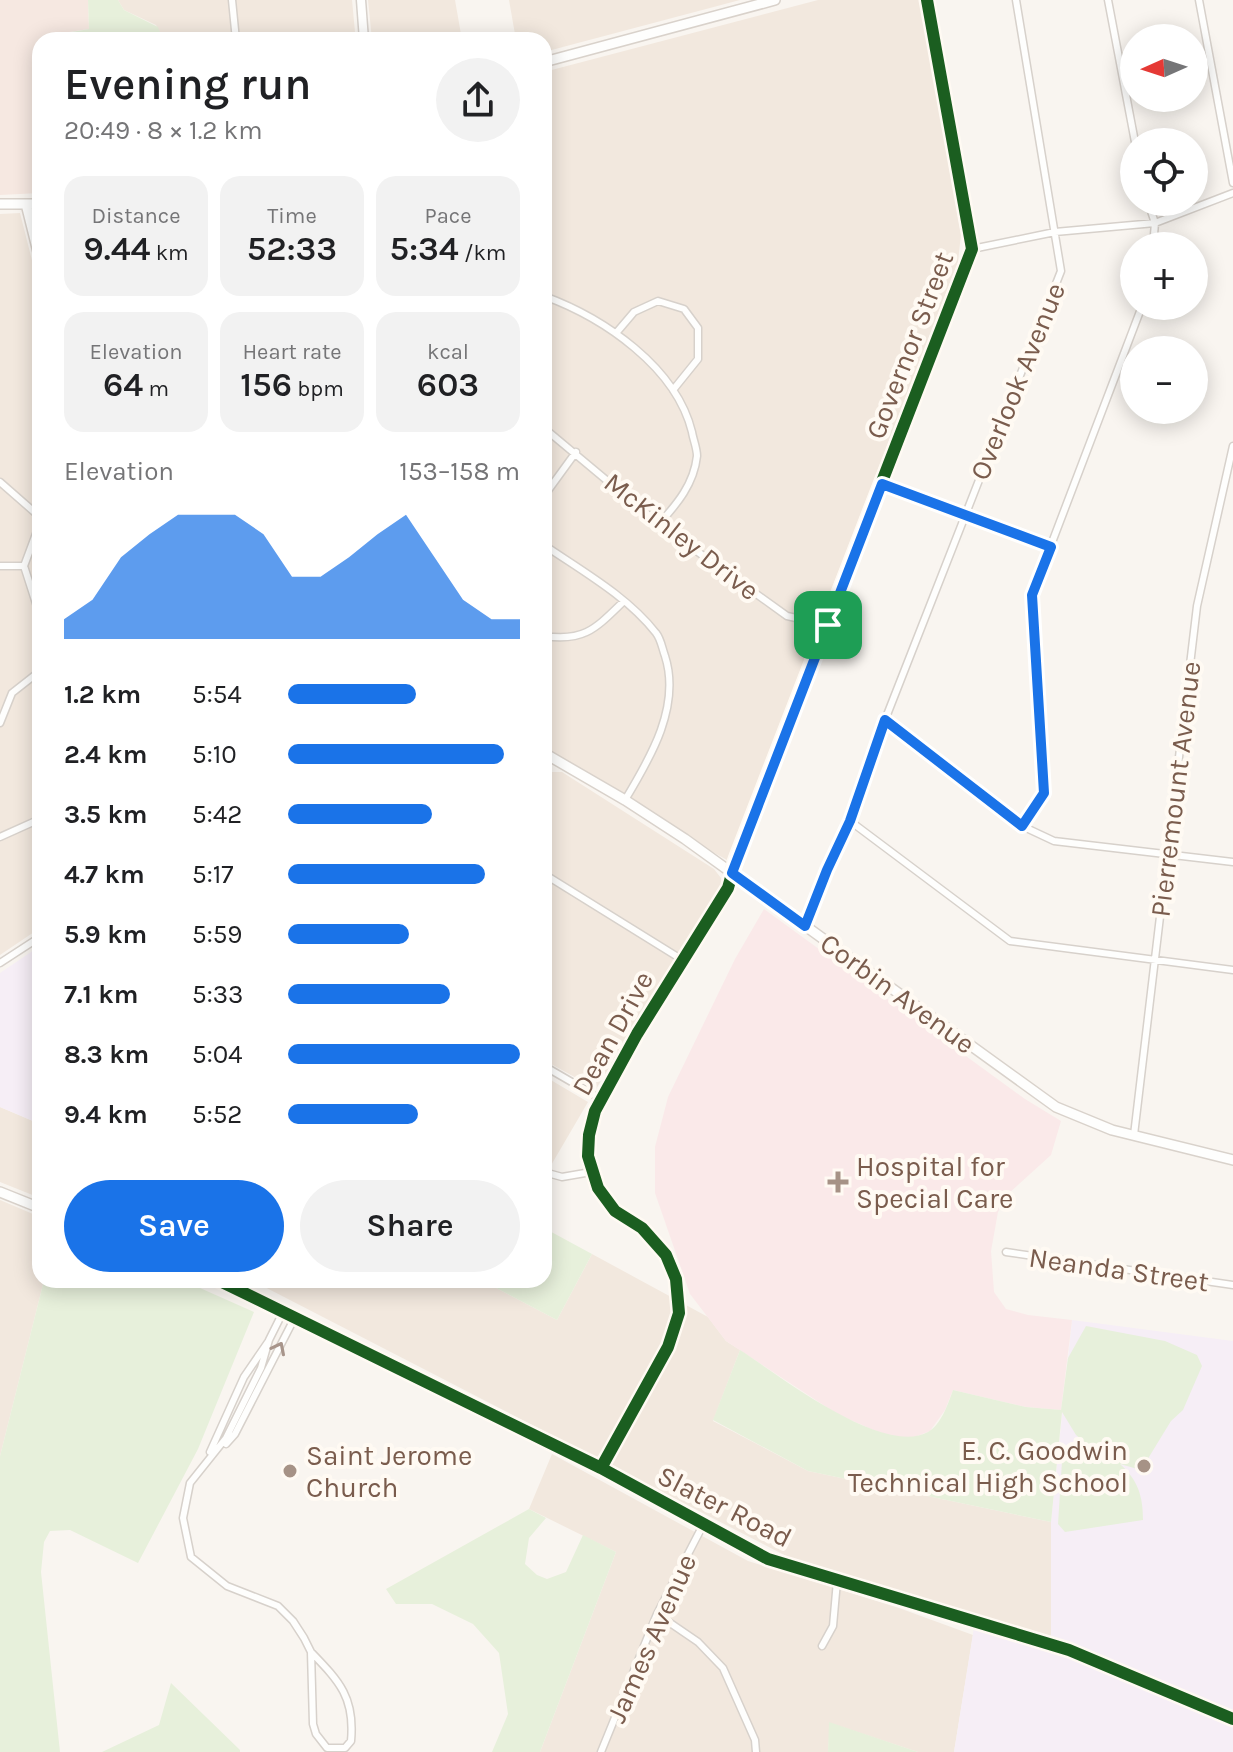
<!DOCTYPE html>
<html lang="en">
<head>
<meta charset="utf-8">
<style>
  body { margin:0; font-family:Karla,sans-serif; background:#f2f2f2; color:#202124; height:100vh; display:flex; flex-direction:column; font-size:30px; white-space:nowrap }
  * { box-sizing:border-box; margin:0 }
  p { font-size:26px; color:#757577 }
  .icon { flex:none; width:44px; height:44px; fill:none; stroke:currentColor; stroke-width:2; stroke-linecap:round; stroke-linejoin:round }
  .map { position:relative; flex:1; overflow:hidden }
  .side { position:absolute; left:32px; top:32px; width:520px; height:1256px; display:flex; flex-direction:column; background:#fff; border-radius:24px; box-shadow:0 4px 20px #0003 }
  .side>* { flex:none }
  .needle { width:52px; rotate:267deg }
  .fabs { position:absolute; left:1120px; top:24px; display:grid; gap:16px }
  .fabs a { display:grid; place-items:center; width:88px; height:88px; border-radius:50%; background:#fff; box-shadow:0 4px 20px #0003; font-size:40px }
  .pin { position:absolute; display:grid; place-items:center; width:68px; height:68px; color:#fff; margin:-34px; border-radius:16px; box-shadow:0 4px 12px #0006 }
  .round { display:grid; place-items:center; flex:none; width:84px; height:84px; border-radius:42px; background:#f2f2f2 }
  .headline { display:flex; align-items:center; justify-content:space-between; height:136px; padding:0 32px }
  h1 { font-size:44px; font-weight:600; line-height:60px }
  .stats { display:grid; grid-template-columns:repeat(3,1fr); gap:12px; height:136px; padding:8px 32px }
  .stats div { display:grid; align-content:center; border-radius:20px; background:#f2f2f2; text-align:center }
  .stats b { font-size:34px; font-weight:600 }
  .stats small { font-size:22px; font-weight:400 }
  .stats p { font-size:22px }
  .chart { height:224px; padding:16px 32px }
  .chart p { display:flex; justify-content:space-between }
  .chart svg { width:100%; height:144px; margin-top:8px; fill:#1a73e8; opacity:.7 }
  .primary-button { display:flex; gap:16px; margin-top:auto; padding:16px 32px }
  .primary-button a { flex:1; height:92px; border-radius:48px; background:#1a73e8; color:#fff; font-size:32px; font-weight:600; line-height:92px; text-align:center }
  .primary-button a+a { background:#f2f2f2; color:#202124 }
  ul { padding:0 32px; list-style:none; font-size:26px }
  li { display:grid; grid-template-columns:128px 96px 1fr; align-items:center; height:60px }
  li i { height:20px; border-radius:10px; background:#1a73e8 }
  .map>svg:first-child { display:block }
  .residential { fill:#f2e8de }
  .commercial { fill:#f6e8e1 }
  .education { fill:#f6eef6 }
  .medical { fill:#fae9e9 }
  .green { fill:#e7f0db }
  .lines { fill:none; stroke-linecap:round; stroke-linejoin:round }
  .minor-casing { stroke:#d7d1cb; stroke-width:9 }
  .tertiary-casing { stroke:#d7d1cb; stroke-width:11 }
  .secondary-casing { stroke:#d9d2cb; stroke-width:12 }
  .minor { stroke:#fefefd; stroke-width:6 }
  .tertiary { stroke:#fefefd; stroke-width:8 }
  .secondary { stroke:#fefefd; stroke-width:9 }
  .cycleway-casing { stroke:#fffaf3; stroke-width:17 }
  .cycleway { stroke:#1b5e20; stroke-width:12 }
  .oneway { stroke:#a8958b }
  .route-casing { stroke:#fff; stroke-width:16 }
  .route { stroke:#1a73e8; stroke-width:10 }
  .poi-dot { fill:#a69286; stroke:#fffaf3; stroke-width:3 }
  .labels { text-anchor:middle; stroke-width:8; stroke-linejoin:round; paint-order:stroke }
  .street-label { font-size:28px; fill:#7a5c4d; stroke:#fffaf3 }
  .poi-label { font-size:28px; fill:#7a5c4d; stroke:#fffaf3; text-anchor:start }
</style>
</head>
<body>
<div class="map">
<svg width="1233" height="1752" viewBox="0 0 1233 1752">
  <rect width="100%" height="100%" fill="#f9f5f0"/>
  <path class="residential" d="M118 0H352L355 32 298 40H163L156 25 124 10Z
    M368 0H455L462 40H372Z
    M509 0H740L544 52V40H516Z
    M818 0H919L961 234 958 262 727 860 544 757V72Z
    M20 213 40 292V928L0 955V214Z
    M550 772H562L714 869 721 878V886L596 1089 544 1060V777Z
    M544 1076 588 1102 550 1167 544 1163Z
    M0 1107 40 1124V1198L0 1182Z
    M0 1200 40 1217V1280H44L0 1456Z
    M592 1254 708 1317 726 1341 740 1350 713 1421 808 1471 1051 1522V1636L794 1560 255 1282 257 1280H481L557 1320Z
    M552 1454 748 1561 899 1608 973 1635 954 1752H918L830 1723 828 1752H540L616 1552 529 1509Z"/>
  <path class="commercial" d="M0 0H88L89 29 49 35 46 40H40V193L0 195Z
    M355 32 356 40H298V38Z"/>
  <path class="education" d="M40 946V1124L0 1107V973Z
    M1072 1320 1233 1341V1752H954L975 1621 1051 1644V1522Z"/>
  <path class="medical" d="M764 909 1025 1099 1061 1121 1051 1155 1007 1195 998 1212 991 1251 994 1292 1006 1309 1028 1315 1072 1320 1061 1410 1026 1407 953 1390 945 1410 930 1431 910 1439 880 1433 837 1414 726 1341 690 1294 655 1193V1147L668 1097 735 959Z"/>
  <path class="green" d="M88 0H118L124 10 158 27 163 40H46L49 36 89 29Z
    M544 1228 592 1254 557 1320 481 1280H544Z
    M44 1280H182L254 1312 198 1449 138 1563 70 1530 50 1531 44 1542 41 1572 60 1752H0V1456Z
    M1086 1326 1165 1341 1197 1355 1202 1366 1183 1410 1171 1421 1141 1470 1120 1464C1138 1480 1143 1496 1143 1520L1065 1532 1058 1524 1063 1446 1093 1449 1076 1435 1062 1412 1051 1522 808 1471 713 1420 740 1350C779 1375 883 1457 928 1432 941 1425 948 1404 953 1390L1026 1407 1061 1410 1068 1358Z
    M529 1509 546 1518 529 1538 525 1564 537 1575 547 1579 566 1572 583 1535 616 1552 540 1752H492L508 1714 499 1653 473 1624 432 1604H396L386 1589Z
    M171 1683 240 1750V1752H102L159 1725Z
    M829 1722 918 1752H828Z"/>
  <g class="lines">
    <defs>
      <path id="minor" d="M232 0 236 40
        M1108 0 1135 142
        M1199 0 1233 183
        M1148 202 1155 223 1153 246
        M972 249 1055 232 1155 223 1233 193
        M544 296C604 318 676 367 692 432 693 439 697 448 697 456 694 484 677 504 659 524
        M617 332 634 312 658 301 684 309 698 328V359L673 390
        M544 428 659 524 787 616 828 625
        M0 482 40 517
        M882 484 1051 547
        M544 496 576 452
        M40 523 24 566 40 616
        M544 545C582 571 627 596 656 633 661 639 662 648 665 656 681 706 651 757 625 800
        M0 566H24
        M544 636C585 642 596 628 624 601
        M885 720 1022 826 1054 841 1233 862
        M0 723 12 693 40 671
        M544 769 551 757
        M850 821 1010 941 1233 970
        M1022 826 1044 793 1032 595 1142 306
        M0 837 40 819
        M544 874 681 959
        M805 926 827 870 850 821 885 720 1061 271 1016 0
        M0 963 40 937
        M544 1066 601 1099
        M1134 1135 1197 606 1233 446
        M544 1172 562 1177 591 1172
        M1006 1252 1233 1285
        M283 1312 269 1340 261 1368 226 1438 190 1483 183 1518 191 1557 227 1586 278 1606 293 1621 304 1638 311 1652 313 1724 316 1734 327 1748H345L351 1741C355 1698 340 1682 311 1652
        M226 1444 235 1434 295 1317
        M210 1452 244 1377 268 1342
        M601 1468 668 1347 679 1313 676 1279 666 1255 642 1228 615 1211 598 1188 588 1156 589 1135 595 1111 637 1034 728 888 736 859 972 249 927 0
        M657 1614 698 1642 723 1668 755 1740 756 1752
        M822 1646 833 1626 837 1581
        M601 1752 657 1614 703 1525"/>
      <path id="tertiary" d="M361 0 364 40"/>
      <path id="secondary" d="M544 62 775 0
        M0 204H40
        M26 204 40 260
        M544 753 625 800 685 839 1056 1107 1112 1130 1233 1160
        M0 1192 40 1208
        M218 1280 601 1468 768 1559 1069 1650 1233 1719"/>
    </defs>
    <use href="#minor" class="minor-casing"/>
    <use href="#tertiary" class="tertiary-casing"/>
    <use href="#secondary" class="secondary-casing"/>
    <use href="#minor" class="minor"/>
    <use href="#tertiary" class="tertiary"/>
    <use href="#secondary" class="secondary"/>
    <defs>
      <path id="cycleway" d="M218 1280 601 1468 768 1559 1069 1650 1233 1719
        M601 1468 668 1347 679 1313 676 1279 666 1255 642 1228 615 1211 598 1188 588 1156 589 1135 595 1111 637 1034 728 888 736 859 972 249 927 0"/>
    </defs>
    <use href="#cycleway" class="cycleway-casing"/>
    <use href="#cycleway" class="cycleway"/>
  </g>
  <defs><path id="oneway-chevron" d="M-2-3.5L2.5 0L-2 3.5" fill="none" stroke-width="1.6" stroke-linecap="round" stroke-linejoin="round" transform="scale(2)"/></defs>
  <use class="oneway" href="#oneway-chevron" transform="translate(279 1348) rotate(-63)"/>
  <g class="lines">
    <defs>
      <path id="route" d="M882 484 1051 547 1032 595 1044 793 1022 826 885 720 850 821 827 870 805 926 732 873Z"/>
    </defs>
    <use href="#route" class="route-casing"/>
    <use href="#route" class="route"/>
  </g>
  <g class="poi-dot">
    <path d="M834 1170h8v8h8v8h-8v8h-8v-8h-8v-8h8z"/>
    <circle cx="1144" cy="1466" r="8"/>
    <circle cx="290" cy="1471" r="8"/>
  </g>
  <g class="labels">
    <g class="street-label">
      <text transform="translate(909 345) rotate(-69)" y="10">Governor Street</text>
      <text transform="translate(1017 381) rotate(-68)" y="10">Overlook Avenue</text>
      <text transform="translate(682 536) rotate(38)" y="10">McKinley Drive</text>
      <text transform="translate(1175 789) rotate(-83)" y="10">Pierremount Avenue</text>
      <text transform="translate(898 993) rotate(36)" y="10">Corbin Avenue</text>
      <text transform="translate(612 1033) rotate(-61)" y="10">Dean Drive</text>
      <text transform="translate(1119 1269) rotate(8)" y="10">Neanda Street</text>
      <text transform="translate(725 1506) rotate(27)" y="10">Slater Road</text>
      <text transform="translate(651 1638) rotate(-66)" y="10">James Avenue</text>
    </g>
    <g class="poi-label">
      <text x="856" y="1176">Hospital for<tspan x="856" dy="32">Special Care</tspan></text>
      <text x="1128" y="1460" text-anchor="end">E. C. Goodwin<tspan x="1128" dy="32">Technical High School</tspan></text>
      <text x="306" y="1465">Saint Jerome<tspan x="306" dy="32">Church</tspan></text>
    </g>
  </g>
</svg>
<div class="fabs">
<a><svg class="needle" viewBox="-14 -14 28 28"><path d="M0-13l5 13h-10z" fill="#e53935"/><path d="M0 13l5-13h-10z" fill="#757577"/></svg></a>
<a><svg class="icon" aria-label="locate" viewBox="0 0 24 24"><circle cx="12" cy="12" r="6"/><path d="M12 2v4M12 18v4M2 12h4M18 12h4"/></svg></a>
<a>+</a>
<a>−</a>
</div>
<div class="pin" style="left:828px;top:625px;background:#1e9e55"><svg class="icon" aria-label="arrive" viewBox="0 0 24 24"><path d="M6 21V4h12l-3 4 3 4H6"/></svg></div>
<section class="side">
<div class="headline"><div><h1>Evening run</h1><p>20:49 · 8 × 1.2 km</p></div><a class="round"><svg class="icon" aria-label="share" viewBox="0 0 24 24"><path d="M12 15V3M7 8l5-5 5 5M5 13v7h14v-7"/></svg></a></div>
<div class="stats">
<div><p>Distance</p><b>9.44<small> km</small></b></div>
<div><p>Time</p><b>52:33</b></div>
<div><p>Pace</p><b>5:34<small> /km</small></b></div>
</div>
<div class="stats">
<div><p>Elevation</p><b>64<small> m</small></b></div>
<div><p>Heart rate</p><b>156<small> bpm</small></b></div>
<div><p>kcal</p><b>603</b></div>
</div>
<div class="chart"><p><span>Elevation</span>153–158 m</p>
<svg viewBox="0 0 160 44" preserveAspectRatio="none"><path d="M0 44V38L10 32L20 19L30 12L40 6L50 6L60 6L70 12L80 25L90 25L100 19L110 12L120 6L130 19L140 32L150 38L160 38V44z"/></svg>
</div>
<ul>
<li><b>1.2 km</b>5:54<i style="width:55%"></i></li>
<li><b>2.4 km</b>5:10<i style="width:93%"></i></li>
<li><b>3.5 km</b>5:42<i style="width:62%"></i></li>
<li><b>4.7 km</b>5:17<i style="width:85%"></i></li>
<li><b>5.9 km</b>5:59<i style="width:52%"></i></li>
<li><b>7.1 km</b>5:33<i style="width:70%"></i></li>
<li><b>8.3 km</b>5:04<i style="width:100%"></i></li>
<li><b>9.4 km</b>5:52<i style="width:56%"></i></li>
</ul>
<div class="primary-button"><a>Save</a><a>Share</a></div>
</section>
</div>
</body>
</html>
